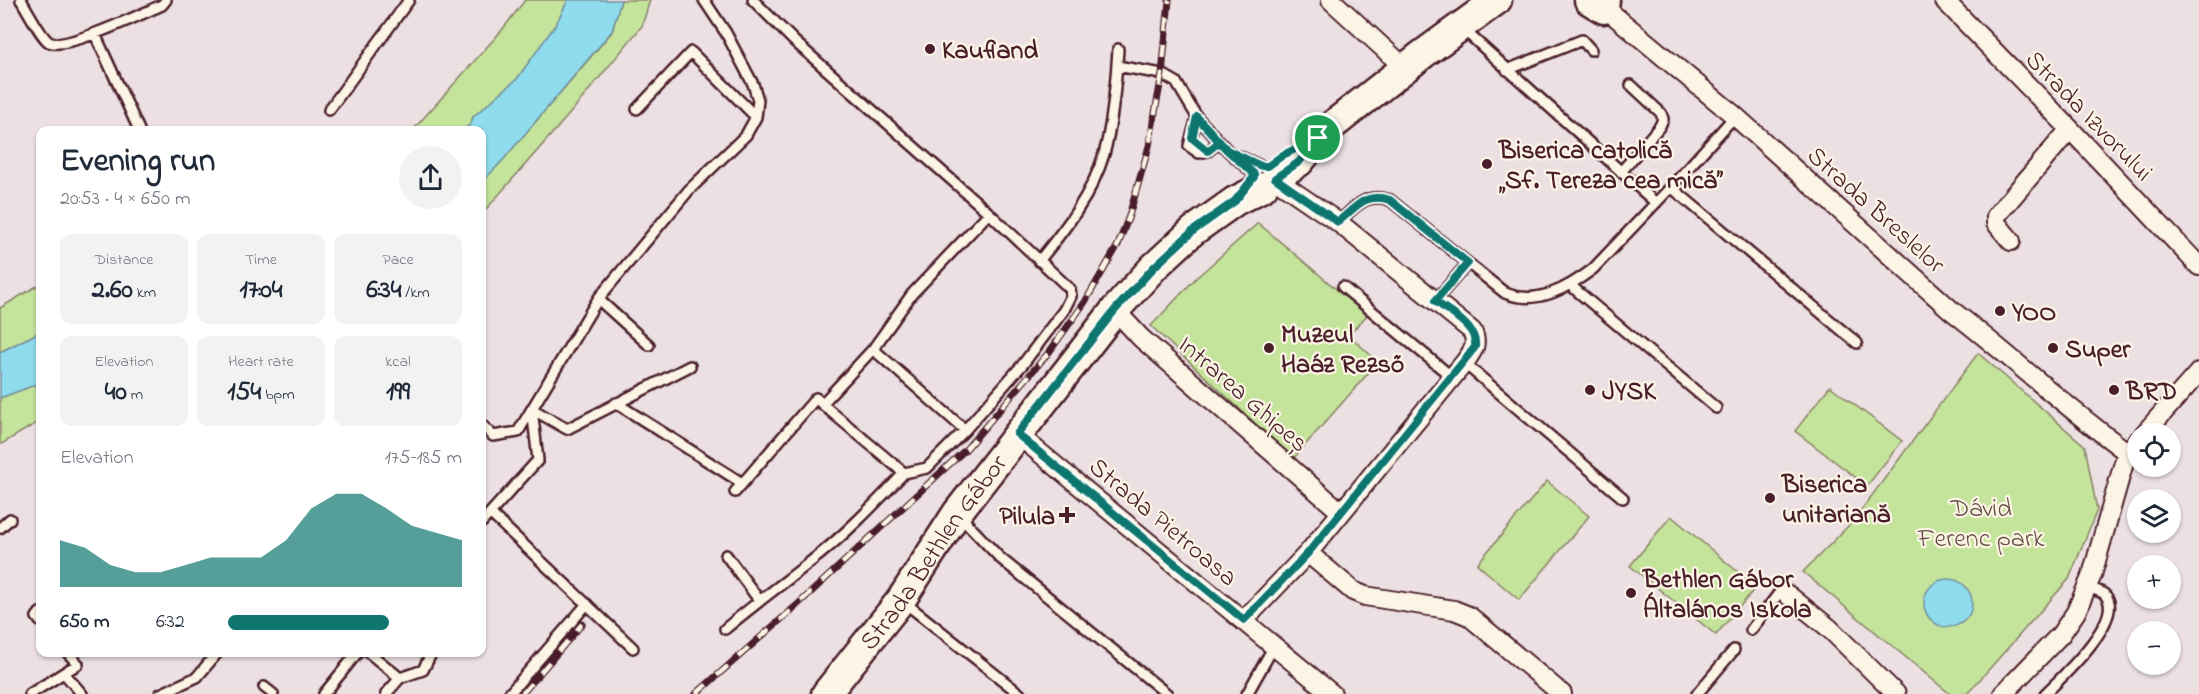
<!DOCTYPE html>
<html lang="en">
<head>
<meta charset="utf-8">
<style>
  body { margin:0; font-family:"Indie Flower",sans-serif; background:#f2f2f3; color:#1f2937; height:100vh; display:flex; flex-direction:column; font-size:22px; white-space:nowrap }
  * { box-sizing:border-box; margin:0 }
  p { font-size:20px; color:#747a83 }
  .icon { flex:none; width:33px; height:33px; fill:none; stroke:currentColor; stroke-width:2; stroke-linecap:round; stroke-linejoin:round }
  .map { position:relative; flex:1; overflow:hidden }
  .sheet { position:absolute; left:36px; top:126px; width:450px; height:531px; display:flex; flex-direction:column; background:#fff; border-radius:12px; box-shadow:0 2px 4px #0004 }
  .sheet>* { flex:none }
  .fabs { position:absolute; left:2127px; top:423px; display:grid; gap:12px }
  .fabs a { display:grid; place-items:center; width:54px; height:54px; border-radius:50%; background:#fff; box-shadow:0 2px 4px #0004; font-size:30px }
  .pin { position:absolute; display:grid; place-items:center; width:51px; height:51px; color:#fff; margin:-26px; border:3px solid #fff; border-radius:50%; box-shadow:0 2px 6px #0007 }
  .round { display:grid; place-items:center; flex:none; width:63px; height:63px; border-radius:32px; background:#f2f2f3 }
  .overview { display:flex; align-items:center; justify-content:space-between; height:102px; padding:0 24px }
  h1 { font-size:33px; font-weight:700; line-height:45px }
  .metrics { display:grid; grid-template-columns:repeat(3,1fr); gap:9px; height:102px; padding:6px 24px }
  .metrics div { display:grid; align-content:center; border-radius:12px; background:#f2f2f3; text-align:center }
  .metrics b { font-size:26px; font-weight:700 }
  .metrics small { font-size:16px; font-weight:400 }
  .metrics p { font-size:16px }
  .chart { height:168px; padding:12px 24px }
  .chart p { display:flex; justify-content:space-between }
  .chart svg { width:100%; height:108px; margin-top:6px; fill:#0f766e; opacity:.7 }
  ul { padding:0 24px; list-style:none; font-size:20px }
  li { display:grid; grid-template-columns:96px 72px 1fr; align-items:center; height:45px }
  li i { height:15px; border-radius:8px; background:#0f766e }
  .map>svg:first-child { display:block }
  .green { fill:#c4e39b; stroke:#878163; stroke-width:1.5 }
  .water { fill:#8edced; stroke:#73909f; stroke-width:1.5 }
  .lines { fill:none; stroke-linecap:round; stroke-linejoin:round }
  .service-casing { stroke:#4a1f2b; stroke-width:14 }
  .minor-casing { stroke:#4a1f2b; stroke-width:22 }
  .primary-casing { stroke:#4a1f2b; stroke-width:33 }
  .service { stroke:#fcf5e5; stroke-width:9 }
  .minor { stroke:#fcf5e5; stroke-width:18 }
  .primary { stroke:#fcf5e5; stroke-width:28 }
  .rail-casing { stroke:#4a1f2b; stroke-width:7 }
  .rail { stroke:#fcf5e5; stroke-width:4.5; stroke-dasharray:14; stroke-linecap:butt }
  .route-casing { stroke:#fff; stroke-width:12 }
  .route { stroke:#0f766e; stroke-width:8 }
  .poi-dot { fill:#4a1f2b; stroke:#fcf5e5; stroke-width:2 }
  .labels { text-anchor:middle; stroke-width:4.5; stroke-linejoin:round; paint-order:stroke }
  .poi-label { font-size:26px; font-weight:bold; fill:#4a1f2b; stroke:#fcf5e5; text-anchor:start }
  .street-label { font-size:26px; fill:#4a1f2b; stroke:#fcf5e5 }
  .park-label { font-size:26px; fill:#685047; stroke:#fcf5e5 }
</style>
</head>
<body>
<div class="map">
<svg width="2199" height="694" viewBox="0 0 2199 694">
  <rect width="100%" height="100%" fill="#ece0e3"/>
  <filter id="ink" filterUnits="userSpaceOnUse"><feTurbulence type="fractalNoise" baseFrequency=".0167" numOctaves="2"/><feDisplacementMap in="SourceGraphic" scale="12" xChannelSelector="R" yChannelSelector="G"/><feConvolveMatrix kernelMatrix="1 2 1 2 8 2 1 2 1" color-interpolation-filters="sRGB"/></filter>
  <g filter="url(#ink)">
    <path class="green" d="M525 0H568L557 24 517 79 473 117 471 124 463 130 457 129 413 130 502 30Z
      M621 0H650L642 26 572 111 482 214V182L503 160 612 32Z
      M1258 223 1367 315 1349 335 1378 362 1293 459 1151 326 1195 279Z
      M40 284V332L0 352V308Z
      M1978 353 2085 446 2097 510 2069 579 1967 694H1950L1803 572 1853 521Z
      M40 383V421L0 445V398Z
      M1830 386 1902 441 1867 486 1795 431Z
      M1547 481 1589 516 1519 600 1477 564Z
      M1671 516 1756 587 1716 635 1630 566Z"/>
    <path class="water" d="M568 0H621L612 31 503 160 482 182V130H463L471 124 473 117 517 79 556 24Z
      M40 332V383L0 398V352Z
      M1924 603a24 24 0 1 1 48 0a24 24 0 1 1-48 0Z"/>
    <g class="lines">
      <defs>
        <path id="service" d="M21 0C27 9 41 37 49 42 65 51 143 13 162 5L166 0
          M753 0 794 41 989 213 1070 289 1071 296 1064 310 1023 364 965 430 927 468 904 473
          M1464 30 1656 203
          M95 34 139 130
          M1117 66 1162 74 1176 82 1197 117 1227 150 1254 174
          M1507 70 1582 40 1591 50
          M637 109 691 52 756 117
          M329 110 409 0
          M1735 116 1671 187 1857 343
          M1197 117 1189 146 1199 153 1208 151 1219 142
          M1239 156 1261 166
          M1621 172 1660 126 1663 119 1661 113 1631 85
          M1338 222C1356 207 1365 192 1390 200L1505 293C1537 306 1568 288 1593 269L1671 187
          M1039 261C1065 229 1092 195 1104 154 1113 122 1116 82 1118 49
          M1570 285 1716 408
          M1343 287 1452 377
          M1435 301 1468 263
          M649 345 598 299 689 190 746 135 756 117 758 100 753 84 726 33 704 0
          M1464 363 1623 498
          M616 403 742 483
          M532 409 567 429 690 366
          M482 425 493 436 518 432 598 299
          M965 430 873 349 912 294 989 213
          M735 492 816 398 822 404
          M490 513 633 648
          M960 516 1000 558 1167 694
          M482 522 538 460 532 409
          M0 528 10 519
          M726 555 759 600
          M904 602 1020 694
          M40 613 37 617 40 621
          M725 629C752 606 781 585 809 563 844 536 874 505 904 473L822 404 873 349
          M1751 630 1782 589 1787 594
          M368 652 400 678 386 694
          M64 673 82 694
          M400 678 423 670 432 652
          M264 687 273 694
          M30 694 78 664 67 652
          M160 694 197 677 218 652
          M324 694 358 652
          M509 694 587 604
          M1247 694 1274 646
          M1697 694 1734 650
          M2045 694C2059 680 2129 616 2104 594 2100 591 2092 589 2087 587"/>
        <path id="minor" d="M1331 0 1405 68
          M1944 0 2070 129 2199 266
          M1599 3 1735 116 1951 310C2011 356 2066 408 2127 452
          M2011 241 1996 223V216L2070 129
          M1115 310 1141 338 1341 512
          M1017 434 1332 694
          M2144 434 2199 372
          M1308 553 1353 591 1365 596 1454 610 1469 616 1562 694
          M1788 595 1829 628 1896 694
          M1244 620 1308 553 1464 363C1472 352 1479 345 1472 331L1338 222 1275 179
          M2003 694 2061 634 2076 612 2092 575 2127 452 2138 441"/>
        <g id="primary">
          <path d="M1589 0 1604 9 1605 0"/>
          <path d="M1276 177 1299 162 1319 138 1334 124 1423 54 1497 0"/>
          <path id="s1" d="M826 694 901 600 957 513 1115 310 1154 267 1193 231 1235 201 1263 187"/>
        </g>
      </defs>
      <use href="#service" class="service-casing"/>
      <use href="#minor" class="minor-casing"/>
      <use href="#primary" class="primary-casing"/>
      <use href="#service" class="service"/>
      <use href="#minor" class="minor"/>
      <use href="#primary" class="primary"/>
      <defs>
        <path id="rail" d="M522 694 582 624
          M696 694 795 607 966 449 1050 351 1085 302 1118 245 1129 216 1149 146 1162 74 1169 0"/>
      </defs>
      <use href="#rail" class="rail-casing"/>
      <use href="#rail" class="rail"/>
    </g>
  </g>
  <g class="lines" filter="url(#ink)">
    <defs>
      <path id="route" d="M1318 138 1283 155 1268 166H1261L1227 150 1197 117 1192 138 1208 151 1219 142 1227 150 1254 174V177L1235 201 1193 231 1154 267 1115 310 1017 434 1244 620 1308 553 1475 347C1478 327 1450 313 1435 301L1468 263 1390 200C1365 192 1356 207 1338 222L1275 178 1299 162 1318 138"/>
    </defs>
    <use href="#route" class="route-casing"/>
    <use href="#route" class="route"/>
  </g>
  <g class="poi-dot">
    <circle cx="930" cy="49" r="6"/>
    <circle cx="1487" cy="164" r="6"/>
    <circle cx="2000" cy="311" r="6"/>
    <circle cx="1269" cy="348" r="6"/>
    <circle cx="2053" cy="348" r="6"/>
    <circle cx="1590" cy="390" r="6"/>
    <circle cx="2114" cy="390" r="6"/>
    <circle cx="1770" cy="498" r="6"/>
    <path d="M1064 506h6v6h6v6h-6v6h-6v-6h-6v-6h6z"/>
    <circle cx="1631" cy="593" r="6"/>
  </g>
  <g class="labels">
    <g class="poi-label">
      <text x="942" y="58">Kaufland</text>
      <text x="1499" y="158">Biserica catolică<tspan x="1499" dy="30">„Sf. Tereza cea mică”</tspan></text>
      <text x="2012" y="320">YOO</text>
      <text x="1281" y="342">Muzeul<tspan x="1281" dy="30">Haáz Rezső</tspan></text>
      <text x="2065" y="357">Super</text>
      <text x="1602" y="399">JYSK</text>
      <text x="2126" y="399">BRD</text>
      <text x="1782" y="492">Biserica<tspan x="1782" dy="30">unitariană</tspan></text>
      <text x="1055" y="524" text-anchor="end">Pilula</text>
      <text x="1643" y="587">Bethlen Gábor<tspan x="1643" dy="30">Általános Iskola</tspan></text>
    </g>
    <g class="street-label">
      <text transform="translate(2090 115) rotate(46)" y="9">Strada Izvorului</text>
      <text transform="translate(1877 209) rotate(42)" y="9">Strada Breslelor</text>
      <text transform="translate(1244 393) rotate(41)" y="9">Intrarea Ghipeș</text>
      <text transform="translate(1164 521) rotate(40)" y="9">Strada Pietroasa</text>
      <text dy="9" stroke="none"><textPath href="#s1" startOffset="178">Strada Bethlen Gábor</textPath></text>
    </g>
    <g class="park-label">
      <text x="1981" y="516">Dávid<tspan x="1981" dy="30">Ferenc park</tspan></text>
    </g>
  </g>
</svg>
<div class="fabs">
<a><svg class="icon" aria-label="locate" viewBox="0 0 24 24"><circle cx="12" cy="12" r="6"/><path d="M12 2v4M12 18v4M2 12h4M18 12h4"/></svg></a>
<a><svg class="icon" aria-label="layers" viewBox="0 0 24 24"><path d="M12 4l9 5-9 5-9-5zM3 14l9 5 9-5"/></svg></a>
<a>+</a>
<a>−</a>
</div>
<div class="pin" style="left:1318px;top:138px;background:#1e9e55"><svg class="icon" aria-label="arrive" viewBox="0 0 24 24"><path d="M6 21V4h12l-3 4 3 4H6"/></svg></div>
<section class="sheet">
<div class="overview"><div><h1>Evening run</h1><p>20:53 · 4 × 650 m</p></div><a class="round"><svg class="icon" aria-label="share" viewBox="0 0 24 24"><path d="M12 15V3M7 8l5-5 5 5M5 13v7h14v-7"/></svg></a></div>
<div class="metrics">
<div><p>Distance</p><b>2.60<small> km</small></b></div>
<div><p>Time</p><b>17:04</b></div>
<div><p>Pace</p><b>6:34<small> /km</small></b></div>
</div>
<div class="metrics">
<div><p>Elevation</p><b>40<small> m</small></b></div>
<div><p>Heart rate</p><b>154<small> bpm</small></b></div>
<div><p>kcal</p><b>199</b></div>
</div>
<div class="chart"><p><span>Elevation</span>175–185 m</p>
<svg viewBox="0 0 160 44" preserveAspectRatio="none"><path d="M0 44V25L10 28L20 35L30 38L40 38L50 35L60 32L70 32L80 32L90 25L100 12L110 6L120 6L130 12L140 19L150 22L160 25V44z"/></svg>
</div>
<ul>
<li><b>650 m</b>6:32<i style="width:69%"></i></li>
</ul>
</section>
</div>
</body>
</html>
